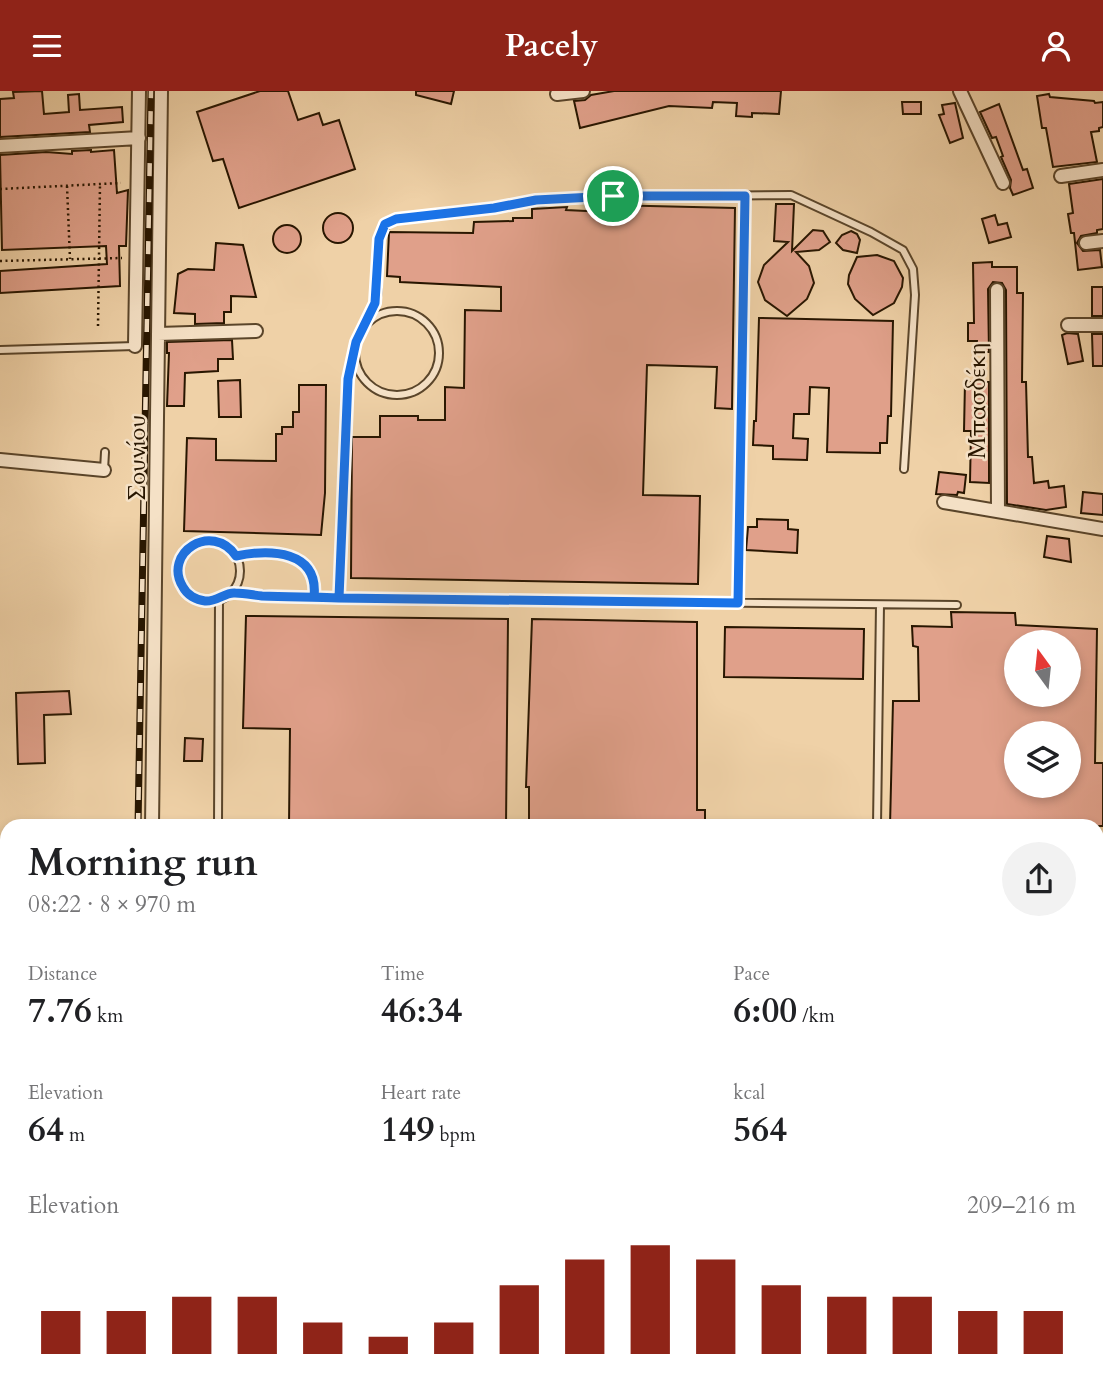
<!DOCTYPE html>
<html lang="en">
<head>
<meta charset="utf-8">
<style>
  body { margin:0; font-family:Cardo,serif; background:#f2f2f2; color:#202124; height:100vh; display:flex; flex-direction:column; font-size:26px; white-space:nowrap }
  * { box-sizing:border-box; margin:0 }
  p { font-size:23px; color:#757577 }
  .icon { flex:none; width:38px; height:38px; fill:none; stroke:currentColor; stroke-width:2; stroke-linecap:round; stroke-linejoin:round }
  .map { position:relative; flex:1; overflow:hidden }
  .sheet { position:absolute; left:0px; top:728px; width:1104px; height:567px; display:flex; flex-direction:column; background:#fff; border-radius:21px 21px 0 0; box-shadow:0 4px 10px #0003 }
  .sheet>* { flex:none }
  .needle { width:46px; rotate:345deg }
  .controls { position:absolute; left:1004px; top:539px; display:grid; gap:14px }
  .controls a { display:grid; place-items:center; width:77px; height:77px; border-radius:50%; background:#fff; box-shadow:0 4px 10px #0003; font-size:35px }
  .pin { position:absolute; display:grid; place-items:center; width:60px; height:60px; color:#fff; margin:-30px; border:4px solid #fff; border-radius:50%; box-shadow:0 2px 7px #0007 }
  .round { display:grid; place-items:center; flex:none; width:74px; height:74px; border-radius:37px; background:#f2f2f2 }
  .headline { display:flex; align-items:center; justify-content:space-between; height:119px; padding:0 28px }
  h1 { font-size:38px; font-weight:800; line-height:52px }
  .figures { display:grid; grid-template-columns:repeat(3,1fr); gap:10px; height:119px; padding:7px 28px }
  .figures div { display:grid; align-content:center }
  .figures b { font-size:35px; font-weight:800 }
  .figures small { font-size:19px; font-weight:400 }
  .figures p { font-size:19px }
  .chart { height:196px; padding:14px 28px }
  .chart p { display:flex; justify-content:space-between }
  .chart svg { width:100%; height:126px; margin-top:7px; stroke:#8f2418; stroke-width:6 }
  header { display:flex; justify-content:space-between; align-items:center; height:91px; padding:0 28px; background:#8f2418; color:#fff; font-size:32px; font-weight:800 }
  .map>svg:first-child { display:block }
  .building { fill:#e0a08a; stroke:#281600; stroke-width:2; fill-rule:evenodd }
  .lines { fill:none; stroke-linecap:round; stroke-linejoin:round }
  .service-casing { stroke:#5a452a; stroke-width:10 }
  .minor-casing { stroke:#5a452a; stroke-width:16 }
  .path { stroke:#281600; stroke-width:2.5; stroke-dasharray:2 3.5; stroke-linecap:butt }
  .service { stroke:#f5e1c6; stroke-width:6 }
  .minor { stroke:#f5e1c6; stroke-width:12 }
  .rail-casing { stroke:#281600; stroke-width:7 }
  .rail { stroke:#f5e1c6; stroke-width:4.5; stroke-dasharray:13; stroke-linecap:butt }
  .route-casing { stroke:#fff; stroke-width:14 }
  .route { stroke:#1a73e8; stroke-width:9 }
  .labels { text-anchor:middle; stroke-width:5; stroke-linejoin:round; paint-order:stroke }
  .street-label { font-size:24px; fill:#281600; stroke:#f5e1c6 }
</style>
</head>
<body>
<header><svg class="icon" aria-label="menu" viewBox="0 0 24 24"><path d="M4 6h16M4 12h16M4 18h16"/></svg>Pacely<svg class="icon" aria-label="person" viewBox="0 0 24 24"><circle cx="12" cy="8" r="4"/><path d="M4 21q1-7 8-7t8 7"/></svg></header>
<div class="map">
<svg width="1103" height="1295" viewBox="0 0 1103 1295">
  <rect width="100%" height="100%" fill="#efd1a7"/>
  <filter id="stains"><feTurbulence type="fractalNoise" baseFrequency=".00286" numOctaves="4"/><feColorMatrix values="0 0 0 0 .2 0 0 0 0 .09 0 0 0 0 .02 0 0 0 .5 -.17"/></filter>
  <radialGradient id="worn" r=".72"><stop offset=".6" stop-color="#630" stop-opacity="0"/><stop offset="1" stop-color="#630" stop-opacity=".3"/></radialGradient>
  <path class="building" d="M42 0 44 23 69 21 68 4 79 3 80 19 122 16 123 31 89 34 90 41 0 46V8L14 7 13 1Z
    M260 0H288L298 29 319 22 323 34 339 29 355 78 239 117 223 68 213 70 197 21Z
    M416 0H454L451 13 416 4Z
    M614 0H781L779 23 752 22V26L736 25 737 12 713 11 712 17 669 15 580 37 574 10 585 9 591 4Z
    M1049 3 1050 6 1094 10 1095 12 1103 11V36L1099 37V40L1091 41 1097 71 1053 76 1046 37H1042L1037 5Z
    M902 11H921V23H903Z
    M955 12 963 47 950 52 939 24 944 23 942 14Z
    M999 13 1023 79 1027 78 1033 97 1013 104 1010 97 1011 89 1001 66 1003 65 996 46 992 47 980 21Z
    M91 59V61L114 59 117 102 128 99 126 155H119L120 195 0 202V180L107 173 106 155 2 159 0 64 46 61 72 63V60Z
    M1103 88V138L1097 139V142L1081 145 1077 152 1083 160 1100 159 1102 176 1078 179 1074 142H1071L1068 123 1073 122 1069 93Z
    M776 113H794L792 160 813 139 823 140 830 151 819 159 796 161 809 175 814 192 807 208 787 225 765 209 758 191 764 174 788 151 774 150Z
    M607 114 735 117 732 318 715 317 717 276 647 274 643 404 700 405 698 493 351 487 352 346H380V325H418V329H445V296L464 297 465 219 501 220V196L400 191V186L387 185 389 141 473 142 474 131 513 130V127H532V118L567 116 566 119 607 121Z
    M323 137a15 15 0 1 1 30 0a15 15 0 1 1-30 0Z
    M995 124 998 134 1007 132 1011 146 989 152 982 128Z
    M273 148a14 14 0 1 1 28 0a14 14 0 1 1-28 0Z
    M851 140 857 143 860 149 857 162 843 159 836 152 842 144Z
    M216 152 243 154 256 206 231 205V221H224V232L195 233V223L174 222 178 183 188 178 214 179Z
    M877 164 894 170 903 187 902 196 894 212 873 224 855 208 848 193 849 184 857 166Z
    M992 171V176H1017V202H1023L1022 291H1026L1028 366H1032L1034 392 1048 390 1049 397 1064 395 1066 416 1046 419 1007 413 1006 199 1002 192 993 191 988 198 989 261H977V250H968V232H974L973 172Z
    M1092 196H1103V225H1092Z
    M759 227 893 230 891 325H888L887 352H880V362L827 361 829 297 810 296 809 323H794L793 347 808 348 807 369 773 368V355L753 354 754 330H756Z
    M1067 242 1078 243 1083 270 1068 273 1062 244Z
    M1092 243H1103V275H1093Z
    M232 249 233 268H218V280L185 282 184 315H167L169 262H167V251Z
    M240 289 241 326H219L218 290Z
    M965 291H989V392L970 391 971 340H964Z
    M299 294H326L325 402 321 444 184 440 187 347 216 348V369L276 370V343H282V336H293V321H299Z
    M939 381 966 384 964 402 958 401 957 404 936 403Z
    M1083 401 1103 403V424L1081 422Z
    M757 428 788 429V438L798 439 797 462 746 459 748 436H757Z
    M1047 445 1069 448 1071 471 1044 466Z
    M951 521 1015 522 1016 534 1097 538 1095 672H1103V735H890L893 610H919L918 556 913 555 912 535 952 536ZM1017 551H1069V604H1017ZM1017 642H1069V695H1017Z
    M246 525 508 528 506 735H289L290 638 243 637Z
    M532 528 697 531V719H705V735H529V696H526Z
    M725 536 864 538 863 588 724 586Z
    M69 600 71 623 44 624 45 672 18 673 16 602Z
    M185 647 203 648 202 670H184Z"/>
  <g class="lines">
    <defs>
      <path id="service" d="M355 262a42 42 0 1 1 84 0a42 42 0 1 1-84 0Z
        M363 237C369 227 375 217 377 206 381 183 370 137 396 128L581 106 791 104 871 141 903 159 913 178 915 204 904 378
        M0 259 135 255
        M104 379 105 361
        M178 480a31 31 0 1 1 62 0a31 31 0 1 1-62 0Z
        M236 465C270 458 319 459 314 507
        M231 501 314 507 957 514
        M339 507 347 288 353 265
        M738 512 745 105
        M218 735 219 509
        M877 735 880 514"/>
      <path id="minor" d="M960 0 1003 92
        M557 3 583 0
        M0 55 139 47
        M1061 85 1103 79
        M1086 152 1103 150
        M997 199 998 420
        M1068 234H1103
        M158 243 256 240
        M135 255 139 0
        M0 369 104 379
        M944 411 1103 438
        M152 735 161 0
        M0 768H7
        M0 786H7
        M1097 1058 1103 1056
        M0 1127 7 1124
        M1097 1241 1103 1239
        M639 1288V1295
        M894 1288 896 1295
        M1029 1288 1031 1295
        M119 1295V1288"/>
    </defs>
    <use href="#service" class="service-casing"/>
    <use href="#minor" class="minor-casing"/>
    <path class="path" d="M67 95 70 168
      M0 98 121 92
      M0 170 122 167
      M98 235 100 93"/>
    <use href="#service" class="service"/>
    <use href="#minor" class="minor"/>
    <defs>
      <path id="rail" d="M138 735 151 0
        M128 1295V1288"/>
    </defs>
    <use href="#rail" class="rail-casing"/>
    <use href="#rail" class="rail"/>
  </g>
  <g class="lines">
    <defs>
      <path id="route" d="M613 105 536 109 494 117 396 128 385 133 379 148 375 212 356 251 348 288 339 507C313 506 288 506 262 505 253 504 244 502 235 502 225 501 217 511 205 510 196 509 187 504 183 496 162 462 212 430 236 465 270 458 319 459 314 506L339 507 738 512 745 105H613"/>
    </defs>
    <use href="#route" class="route-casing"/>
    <use href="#route" class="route"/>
  </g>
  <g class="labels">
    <g class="street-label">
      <text transform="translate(977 310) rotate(-90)" y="8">Μπασδέκη</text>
      <text transform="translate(137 367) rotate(-90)" y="8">Σουνίου</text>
    </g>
  </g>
  <rect width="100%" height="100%" filter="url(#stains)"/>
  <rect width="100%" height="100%" fill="url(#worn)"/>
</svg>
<div class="controls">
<a><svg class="needle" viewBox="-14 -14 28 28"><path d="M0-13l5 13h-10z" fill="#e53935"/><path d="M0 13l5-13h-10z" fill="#757577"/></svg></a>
<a><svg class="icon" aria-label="layers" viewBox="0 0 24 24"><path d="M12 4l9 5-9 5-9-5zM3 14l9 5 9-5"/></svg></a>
</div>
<div class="pin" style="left:613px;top:105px;background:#1e9e55"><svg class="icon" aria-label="arrive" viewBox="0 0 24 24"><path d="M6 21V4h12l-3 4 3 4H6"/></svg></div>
<section class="sheet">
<div class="headline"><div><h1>Morning run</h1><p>08:22 · 8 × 970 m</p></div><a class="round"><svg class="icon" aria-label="share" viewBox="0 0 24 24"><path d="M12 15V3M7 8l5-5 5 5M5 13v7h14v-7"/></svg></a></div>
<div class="figures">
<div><p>Distance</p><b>7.76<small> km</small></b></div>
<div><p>Time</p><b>46:34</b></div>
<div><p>Pace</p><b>6:00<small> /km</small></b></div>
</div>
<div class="figures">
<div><p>Elevation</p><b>64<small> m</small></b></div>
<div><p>Heart rate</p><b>149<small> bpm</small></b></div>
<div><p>kcal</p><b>564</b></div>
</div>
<div class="chart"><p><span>Elevation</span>209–216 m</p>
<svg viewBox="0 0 160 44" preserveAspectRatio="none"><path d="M5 44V29M15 44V29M25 44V24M35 44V24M45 44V33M55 44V38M65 44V33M75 44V20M85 44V11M95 44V6M105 44V11M115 44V20M125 44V24M135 44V24M145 44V29M155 44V29"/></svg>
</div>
</section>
</div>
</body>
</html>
